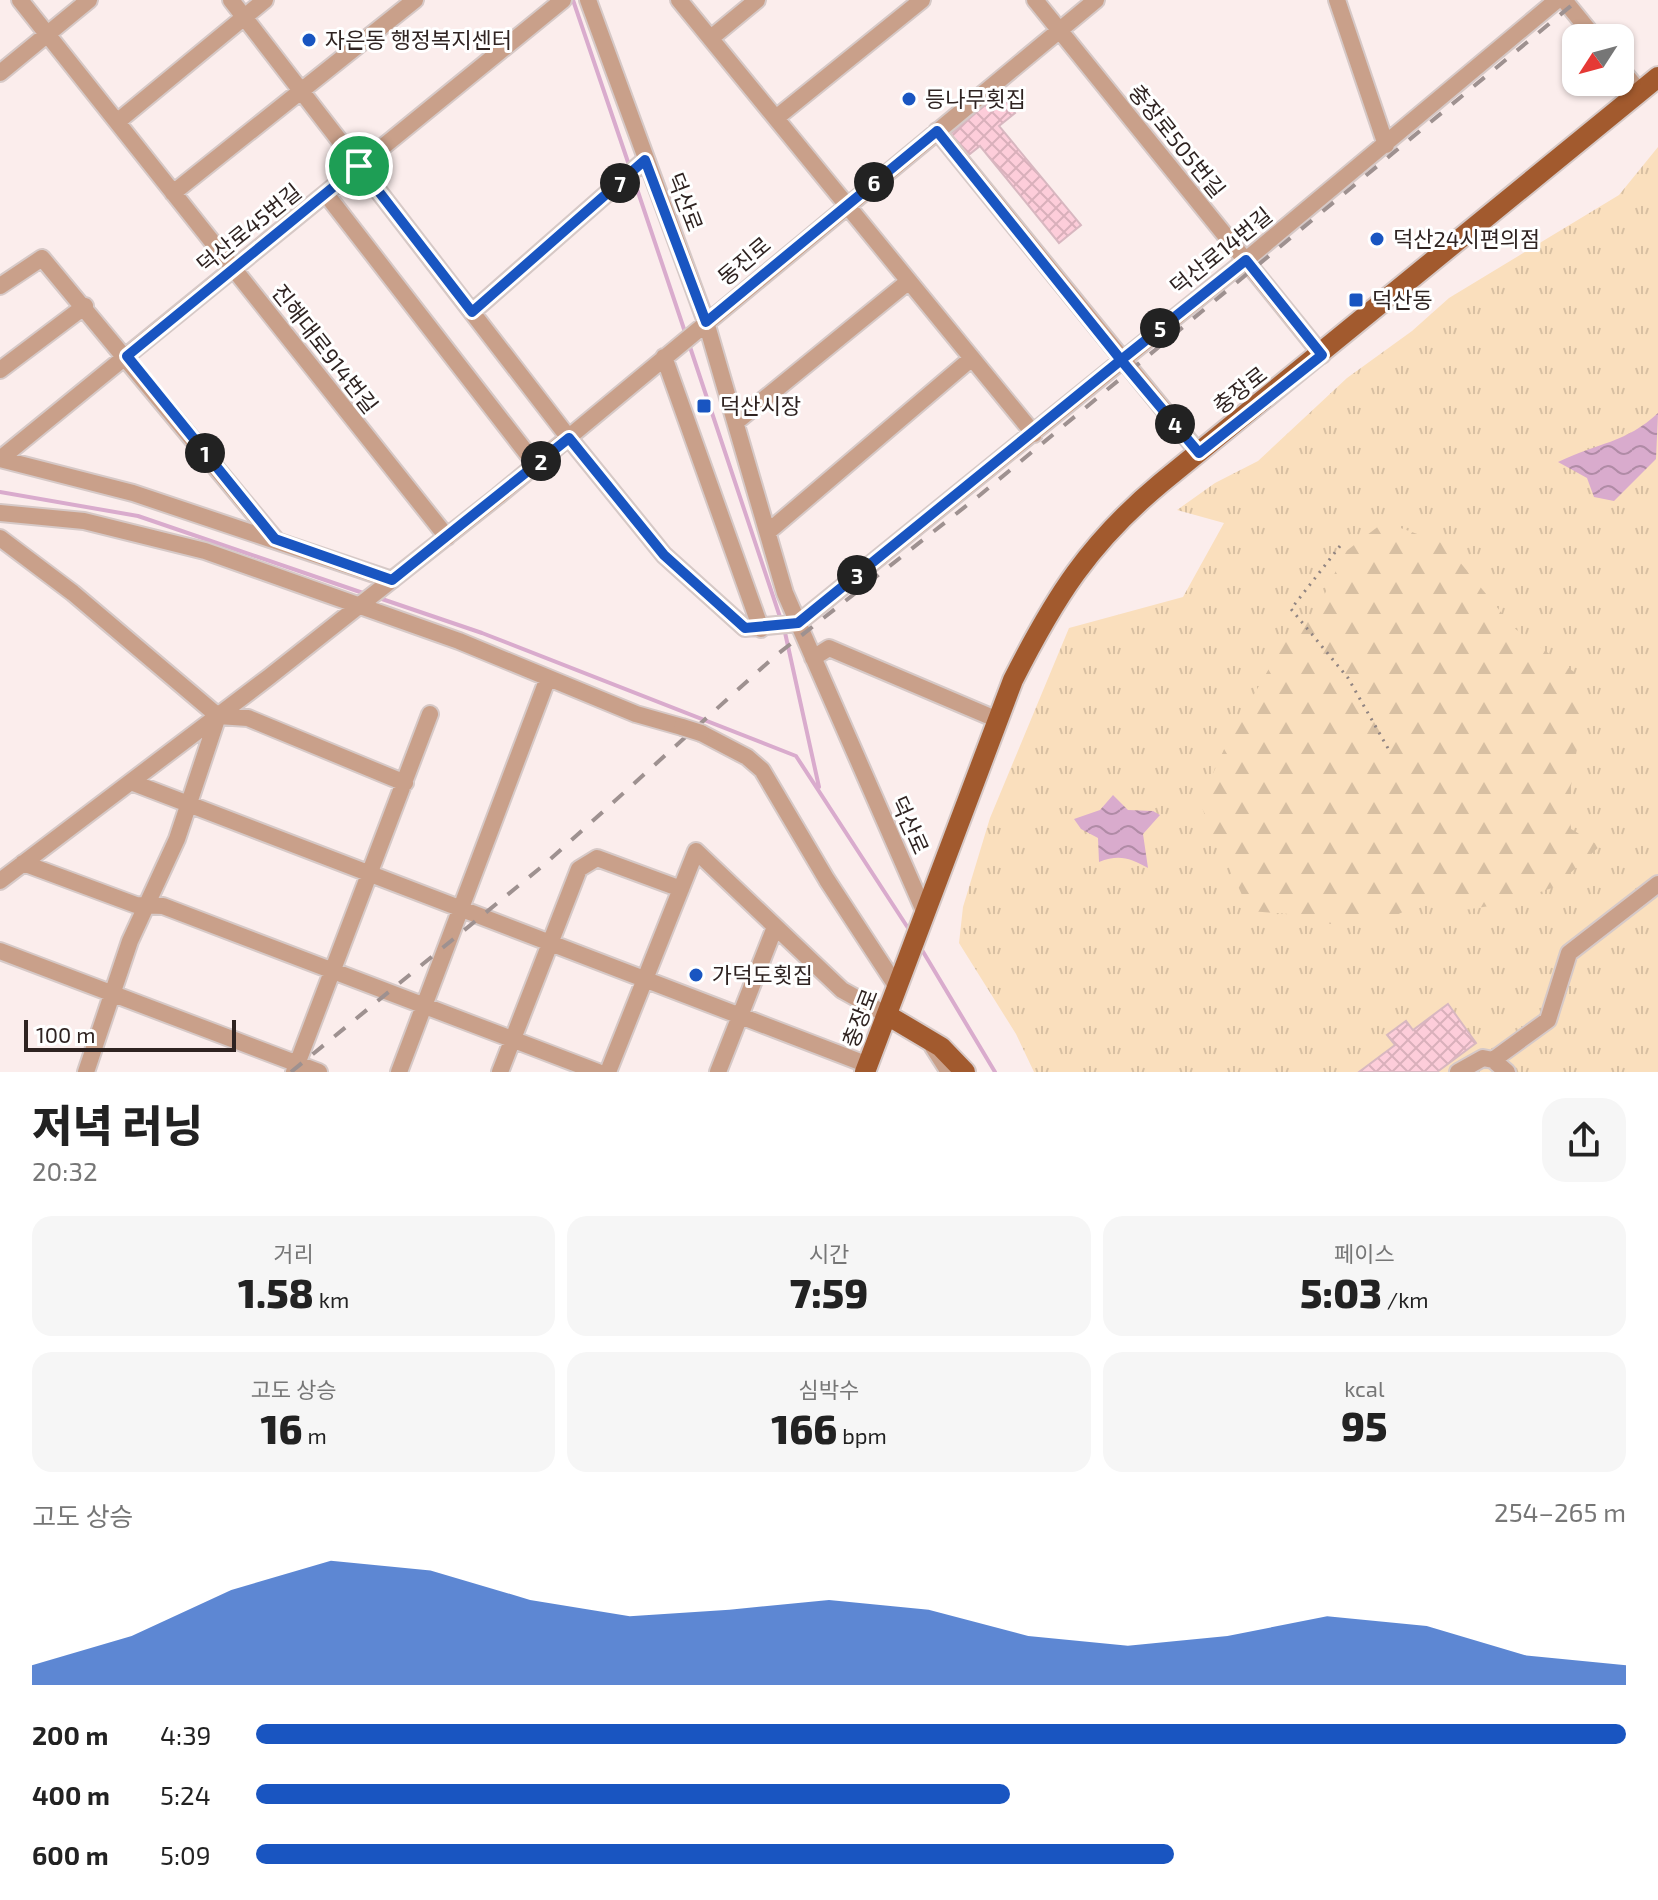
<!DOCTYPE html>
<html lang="ko">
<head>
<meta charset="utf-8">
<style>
  body { margin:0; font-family:"Exo 2","Noto Sans KR",sans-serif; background:#f6f6f6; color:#222; height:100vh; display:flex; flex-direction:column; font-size:30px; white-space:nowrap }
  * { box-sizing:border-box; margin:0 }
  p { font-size:26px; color:#767676 }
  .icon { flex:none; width:44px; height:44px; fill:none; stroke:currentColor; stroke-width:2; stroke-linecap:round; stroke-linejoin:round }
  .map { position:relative; height:1072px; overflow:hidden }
  .drawer { display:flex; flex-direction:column; background:#fff; flex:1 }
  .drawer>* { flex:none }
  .needle { width:52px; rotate:234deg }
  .buttons { position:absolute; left:1562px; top:24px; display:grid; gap:16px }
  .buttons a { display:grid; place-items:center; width:72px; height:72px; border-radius:16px; background:#fff; box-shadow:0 2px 6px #0004; font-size:40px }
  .scale { position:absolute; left:24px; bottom:20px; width:212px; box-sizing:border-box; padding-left:8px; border:4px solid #2f2321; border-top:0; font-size:22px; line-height:28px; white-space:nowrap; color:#2f2321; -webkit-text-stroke:6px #fff; paint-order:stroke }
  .pin { position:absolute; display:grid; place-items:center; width:68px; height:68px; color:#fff; margin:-34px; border:4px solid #fff; border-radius:50%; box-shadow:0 2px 8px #0007 }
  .km { position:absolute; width:40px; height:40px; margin:-20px; border-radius:50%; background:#222; color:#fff; font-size:22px; line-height:40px; text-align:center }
  .round { display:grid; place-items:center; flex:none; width:84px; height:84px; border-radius:24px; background:#f6f6f6 }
  .head { display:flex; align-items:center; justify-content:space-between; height:136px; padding:0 32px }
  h1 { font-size:44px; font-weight:800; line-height:60px }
  .stats { display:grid; grid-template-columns:repeat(3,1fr); gap:12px; height:136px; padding:8px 32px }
  .stats div { display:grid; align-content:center; border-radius:20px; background:#f6f6f6; text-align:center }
  .stats b { font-size:40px; font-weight:800 }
  .stats small { font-size:22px; font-weight:400 }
  .stats p { font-size:22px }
  .chart { height:224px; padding:16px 32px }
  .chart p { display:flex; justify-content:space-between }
  .chart svg { width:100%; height:144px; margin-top:8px; fill:#1955c1; opacity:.7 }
  ul { padding:0 32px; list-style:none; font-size:26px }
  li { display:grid; grid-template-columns:128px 96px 1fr; align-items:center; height:60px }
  li i { height:20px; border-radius:10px; background:#1955c1 }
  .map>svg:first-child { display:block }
  .grass { fill:url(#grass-tufts) }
  .forest { fill:url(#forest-firs) }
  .water { fill:url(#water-waves) }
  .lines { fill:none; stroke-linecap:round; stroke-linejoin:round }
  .stream { stroke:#d9abcd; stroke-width:4 }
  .building { fill:url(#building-cross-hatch); stroke:#d8b7c0; stroke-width:2 }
  .minor-casing { stroke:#d6c9c7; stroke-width:20 }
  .major-casing { stroke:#d6c9c7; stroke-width:24 }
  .path { stroke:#908482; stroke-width:3; stroke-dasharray:2 6; stroke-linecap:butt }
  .minor { stroke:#c9a08a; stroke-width:16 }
  .major { stroke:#a25a2e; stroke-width:20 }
  .rail { stroke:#9e9190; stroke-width:4; stroke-dasharray:14 14; stroke-linecap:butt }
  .minor-bridge-casing { stroke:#d6c9c7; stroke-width:20; stroke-linecap:butt }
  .minor-bridge { stroke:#c9a08a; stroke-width:16 }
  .route-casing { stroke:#fff; stroke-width:16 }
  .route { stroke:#1955c1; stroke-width:10 }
  .poi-dot { fill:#1955c1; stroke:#fff; stroke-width:3 }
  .labels { text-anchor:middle; stroke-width:6; stroke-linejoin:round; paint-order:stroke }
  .poi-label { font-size:22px; fill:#2f2321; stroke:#fff; text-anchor:start }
  .street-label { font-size:22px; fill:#2f2321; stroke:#fff }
</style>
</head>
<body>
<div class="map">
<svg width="1658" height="1072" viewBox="0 0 1658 1072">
  <defs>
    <pattern id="grass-tufts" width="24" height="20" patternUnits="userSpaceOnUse" patternTransform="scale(2)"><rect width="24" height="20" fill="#fadfbd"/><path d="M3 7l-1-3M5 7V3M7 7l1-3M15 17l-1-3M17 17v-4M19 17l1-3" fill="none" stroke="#d7bfa2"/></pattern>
    <pattern id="forest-firs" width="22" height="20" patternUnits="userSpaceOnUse" patternTransform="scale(2)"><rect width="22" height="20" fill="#fadfbd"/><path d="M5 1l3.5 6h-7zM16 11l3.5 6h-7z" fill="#d7bfa2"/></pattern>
    <pattern id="water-waves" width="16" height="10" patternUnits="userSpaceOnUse" patternTransform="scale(2)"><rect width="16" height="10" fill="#d9abcd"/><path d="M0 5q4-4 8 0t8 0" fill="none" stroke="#b08ba6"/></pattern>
    <pattern id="building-cross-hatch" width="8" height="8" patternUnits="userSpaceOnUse" patternTransform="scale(2)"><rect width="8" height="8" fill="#fdcdda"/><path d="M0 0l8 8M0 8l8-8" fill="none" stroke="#d9b0bb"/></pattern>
  </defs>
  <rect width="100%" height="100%" fill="#fbedec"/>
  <path class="grass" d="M1658 147V1072H1034L1016 1034 959 943 963 907 990 818 1069 628 1183 597 1224 523 1177 510 1215 483 1258 461 1347 378 1412 331 1449 298 1619 195Z"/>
  <path class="forest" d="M1384 522 1445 544 1514 628 1574 672 1585 698 1568 805 1571 829 1600 846 1555 887 1508 903 1458 911 1434 897 1384 921 1330 924 1315 916 1249 911C1234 874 1213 840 1200 802L1231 734 1288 636 1318 608 1345 552Z"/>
  <path class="water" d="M1658 413 1656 459 1614 501 1594 497 1587 478 1558 462C1597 443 1626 443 1658 413Z
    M1113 795 1128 810 1153 811 1160 815 1143 834 1148 868C1130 858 1119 854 1099 862L1098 838 1081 829 1074 819 1100 810Z"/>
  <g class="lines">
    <path class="stream" d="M573 0 630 168
      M633 177 686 335
      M689 344 781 620
      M0 492 138 516 366 594
      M379 598 482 633 796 756 910 931
      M784 628 819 787
      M919 945 995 1072"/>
  </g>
  <path class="building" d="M1000 93 1015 113 999 126 1081 225 1059 243 980 146 966 157 948 136Z
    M1448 1004 1476 1043 1437 1072H1359L1395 1045 1387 1035 1406 1021 1413 1030Z"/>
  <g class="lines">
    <defs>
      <path id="minor" d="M20 0 447 537
        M231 0 569 438 664 555 745 628 798 623 1246 260 1557 0
        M588 0 706 322 785 593 925 913
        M679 0 1034 434
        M1035 0 1322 355
        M1337 0 1386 145
        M1564 0 1595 38
        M711 38 757 0
        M1620 68 1640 92
        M0 73 89 0
        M776 118 922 0
        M117 122 265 0
        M937 131 1199 453
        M173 193 415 0
        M326 194 536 465
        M0 286 42 258 275 539
        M472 312 645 160
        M664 357 761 629
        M0 370 85 306
        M736 422 909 281
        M0 459 563 0
        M0 459 133 493 392 580
        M0 513 84 521 205 551 459 641 636 714 682 727
        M768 532 972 358
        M0 538 73 593 218 716
        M813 658 829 648 998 720
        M218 716 248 718 405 783
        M701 733 747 757 762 770 827 880 897 987
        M131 782 868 1065
        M23 863 136 905 163 906 598 1072
        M0 881 269 677 498 496 1096 0
        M0 951 319 1072
        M933 1047 949 1072
        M1493 1060 1548 1020 1569 953 1658 884
        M86 1072 130 941 177 839 218 716
        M294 1072 430 714
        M399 1072 546 683
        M500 1072 579 869 597 858 681 889
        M608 1072 696 851 842 990 887 1015
        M718 1072 775 927
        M1458 1072 1483 1058 1493 1060 1507 1072"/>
      <path id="major" d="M887 1015 941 1047 965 1072
        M865 1072 1013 680C1055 597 1089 543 1161 483L1658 77"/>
    </defs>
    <use href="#minor" class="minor-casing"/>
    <use href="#major" class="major-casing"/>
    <path class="path" d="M1340 546 1291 609 1348 678 1389 750"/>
    <use href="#minor" class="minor"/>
    <use href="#major" class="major"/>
    <path class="rail" d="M291 1072 545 864 774 657 980 495 1578 0"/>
    <defs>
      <path id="minor-bridge" d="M682 727 701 733"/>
    </defs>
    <use href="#minor-bridge" class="minor-bridge-casing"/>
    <use href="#minor-bridge" class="minor-bridge"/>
  </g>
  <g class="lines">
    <defs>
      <path id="route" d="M359 166 127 356 275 539 392 580 569 438 664 555 745 628 798 623 1121 360 1199 453 1322 355 1246 260 1121 360 937 131 706 322 645 160 472 312 359 166"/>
    </defs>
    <use href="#route" class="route-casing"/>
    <use href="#route" class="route"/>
  </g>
  <g class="poi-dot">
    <circle cx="309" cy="40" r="8"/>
    <circle cx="909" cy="99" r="8"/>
    <circle cx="1377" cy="239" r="8"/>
    <rect x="1348" y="292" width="16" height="16" rx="4"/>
    <rect x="696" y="398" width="16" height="16" rx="4"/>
    <circle cx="696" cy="975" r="8"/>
  </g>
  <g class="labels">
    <g class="poi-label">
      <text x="325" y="48">자은동 행정복지센터</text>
      <text x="925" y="107">등나무횟집</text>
      <text x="1393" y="247">덕산24시편의점</text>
      <text x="1372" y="308">덕산동</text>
      <text x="720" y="414">덕산시장</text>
      <text x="712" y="983">가덕도횟집</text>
    </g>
    <g class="street-label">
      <text transform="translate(1177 141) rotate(51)" y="8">충장로505번길</text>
      <text transform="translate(685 202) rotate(69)" y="8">덕산로</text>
      <text transform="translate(249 228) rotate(-39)" y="8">덕산로45번길</text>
      <text transform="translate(1221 251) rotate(-39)" y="8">덕산로14번길</text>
      <text transform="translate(744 261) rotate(-40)" y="8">동진로</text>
      <text transform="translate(325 349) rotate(52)" y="8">진해대로914번길</text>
      <text transform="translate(1240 390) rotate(-38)" y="8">충장로</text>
      <text transform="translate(910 825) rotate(66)" y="8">덕산로</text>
      <text transform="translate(860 1018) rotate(-69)" y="8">충장로</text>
    </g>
  </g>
</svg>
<div class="buttons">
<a><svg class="needle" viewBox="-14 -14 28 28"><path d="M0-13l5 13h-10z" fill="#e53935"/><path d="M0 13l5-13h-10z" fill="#767676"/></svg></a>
</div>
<div class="scale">100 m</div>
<div class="pin" style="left:359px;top:166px;background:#1e9e55"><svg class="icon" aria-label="arrive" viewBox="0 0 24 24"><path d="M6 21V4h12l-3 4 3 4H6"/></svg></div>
<b class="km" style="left:205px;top:453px">1</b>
<b class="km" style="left:541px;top:461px">2</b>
<b class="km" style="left:857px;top:575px">3</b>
<b class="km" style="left:1175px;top:424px">4</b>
<b class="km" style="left:1160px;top:328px">5</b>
<b class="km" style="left:874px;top:182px">6</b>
<b class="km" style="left:620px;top:183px">7</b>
</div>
<section class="drawer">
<div class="head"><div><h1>저녁 러닝</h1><p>20:32</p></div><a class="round"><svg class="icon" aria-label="share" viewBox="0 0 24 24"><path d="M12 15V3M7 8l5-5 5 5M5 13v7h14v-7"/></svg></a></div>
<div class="stats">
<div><p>거리</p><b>1.58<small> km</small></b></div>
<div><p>시간</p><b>7:59</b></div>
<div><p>페이스</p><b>5:03<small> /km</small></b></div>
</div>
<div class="stats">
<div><p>고도 상승</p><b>16<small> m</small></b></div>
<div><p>심박수</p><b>166<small> bpm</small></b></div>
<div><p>kcal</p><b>95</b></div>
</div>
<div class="chart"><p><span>고도 상승</span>254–265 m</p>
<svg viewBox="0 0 160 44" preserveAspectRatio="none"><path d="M0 44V38L10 29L20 15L30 6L40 9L50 18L60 23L70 21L80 18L90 21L100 29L110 32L120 29L130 23L140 26L150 35L160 38V44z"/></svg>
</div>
<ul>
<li><b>200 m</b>4:39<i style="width:100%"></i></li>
<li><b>400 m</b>5:24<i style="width:55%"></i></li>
<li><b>600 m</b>5:09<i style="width:67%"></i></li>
</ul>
</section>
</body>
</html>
